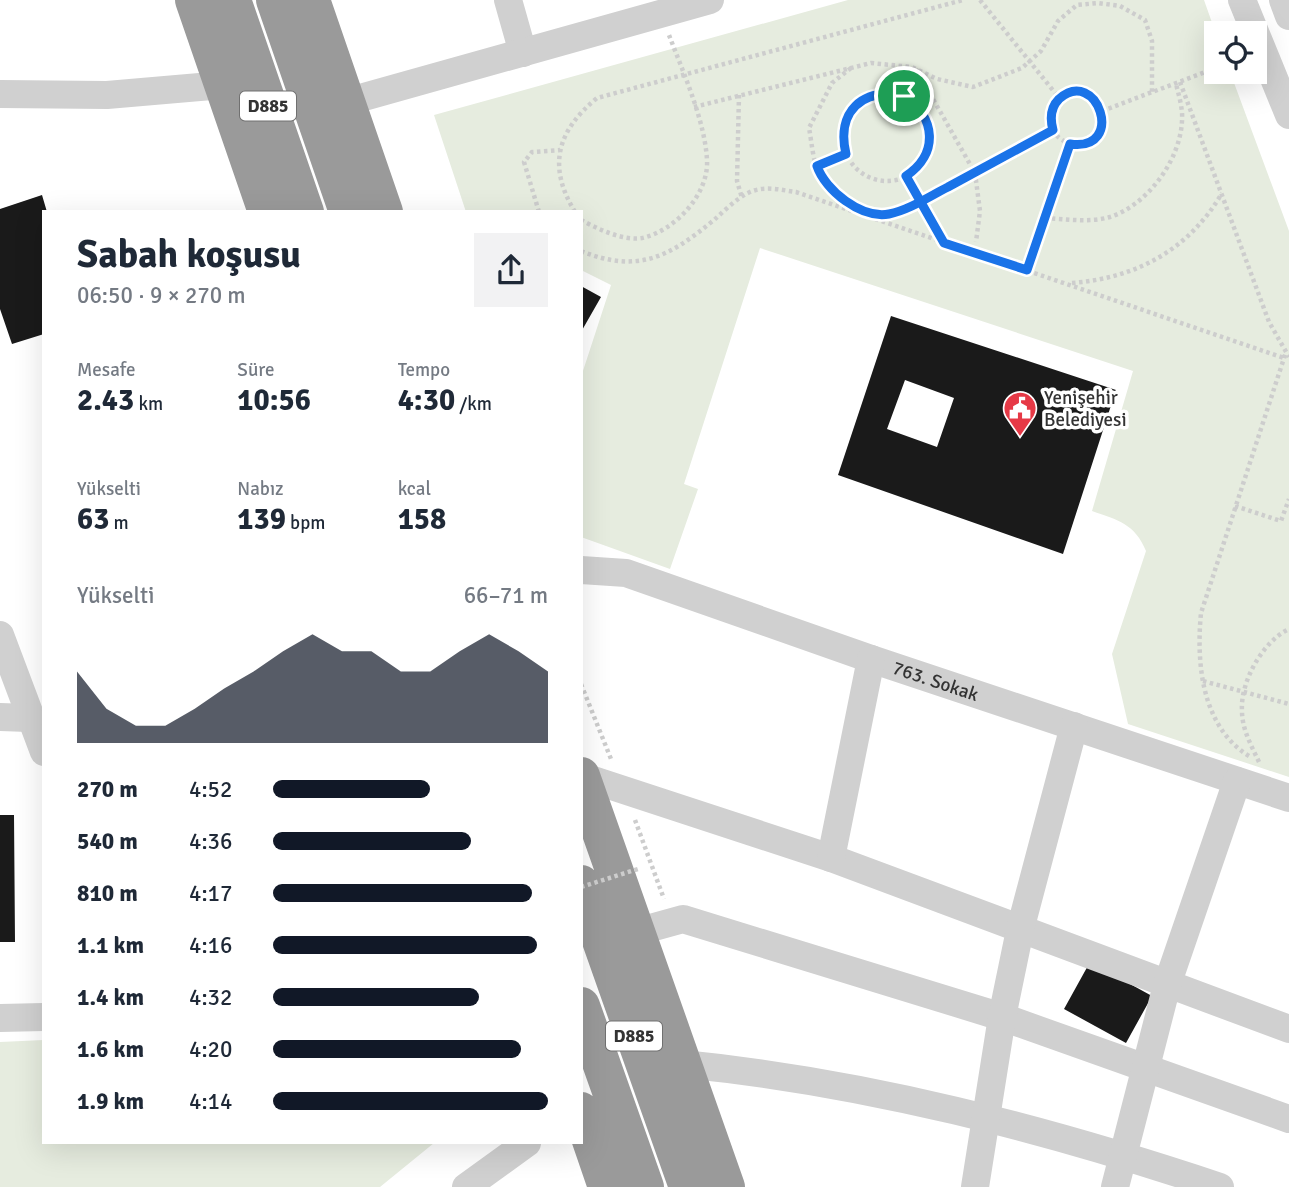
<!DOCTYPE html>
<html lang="tr">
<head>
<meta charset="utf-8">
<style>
  body { margin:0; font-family:Signika,sans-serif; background:#f2f2f3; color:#1f2937; height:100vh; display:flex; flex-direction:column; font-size:26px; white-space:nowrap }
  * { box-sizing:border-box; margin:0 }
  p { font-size:23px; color:#747a83 }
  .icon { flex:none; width:38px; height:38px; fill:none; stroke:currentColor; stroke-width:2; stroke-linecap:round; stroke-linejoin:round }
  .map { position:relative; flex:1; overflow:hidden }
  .panel { position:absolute; left:42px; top:210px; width:541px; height:934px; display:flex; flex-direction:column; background:#fff; border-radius:0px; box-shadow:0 7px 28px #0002 }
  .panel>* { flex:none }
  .tools { position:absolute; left:1204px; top:21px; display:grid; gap:14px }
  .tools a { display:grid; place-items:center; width:63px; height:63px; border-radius:0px; background:#fff; box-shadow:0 7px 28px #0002; font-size:35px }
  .pin { position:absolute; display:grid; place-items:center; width:60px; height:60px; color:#fff; margin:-30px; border:4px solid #fff; border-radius:50%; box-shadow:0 2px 7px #0007 }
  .round { display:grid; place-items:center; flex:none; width:74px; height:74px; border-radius:0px; background:#f2f2f3 }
  .summary { display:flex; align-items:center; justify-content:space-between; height:119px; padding:0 35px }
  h1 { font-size:38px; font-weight:700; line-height:52px }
  .stats { display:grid; grid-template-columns:repeat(3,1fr); gap:10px; height:119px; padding:7px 35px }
  .stats div { display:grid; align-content:center }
  .stats b { font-size:30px; font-weight:700 }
  .stats small { font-size:19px; font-weight:400 }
  .stats p { font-size:19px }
  .chart { height:196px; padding:14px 35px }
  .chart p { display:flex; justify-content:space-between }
  .chart svg { width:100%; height:126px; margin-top:7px; fill:#111827; opacity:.7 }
  ul { padding:0 35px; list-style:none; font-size:23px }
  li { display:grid; grid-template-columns:112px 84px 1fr; align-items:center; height:52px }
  li i { height:18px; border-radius:9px; background:#111827 }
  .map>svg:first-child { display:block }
  .green { fill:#e6ecdf }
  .building { fill:#1a1a1a; fill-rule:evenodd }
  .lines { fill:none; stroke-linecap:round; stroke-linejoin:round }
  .path { stroke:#cdcdcd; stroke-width:4.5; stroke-dasharray:3.5 3.5; stroke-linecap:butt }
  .minor { stroke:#d0d0d0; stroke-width:28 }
  .highway { stroke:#9a9a9a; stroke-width:38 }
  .path-bridge { stroke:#cdcdcd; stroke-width:4.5; stroke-dasharray:3.5 3.5; stroke-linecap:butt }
  .route-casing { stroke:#fff; stroke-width:14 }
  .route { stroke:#1a73e8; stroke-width:9 }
  .labels { text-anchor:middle; stroke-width:7; stroke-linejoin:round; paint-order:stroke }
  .shield { fill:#fff; stroke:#707070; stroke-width:2 }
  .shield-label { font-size:18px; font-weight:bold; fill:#333 }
  .poi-label { font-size:19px; fill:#333; stroke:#fff; text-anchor:start }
  .street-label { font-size:19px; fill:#333; stroke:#fff }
</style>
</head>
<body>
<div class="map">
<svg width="1289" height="1187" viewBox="0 0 1289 1187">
  <rect width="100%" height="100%" fill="#fff"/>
  <path class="green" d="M848 0H1204L1216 34V72H1230L1289 231V777L1128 724 1112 654 1146 551C1135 524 1118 520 1092 511L1133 371 760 248 684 484 698 489 670 569 581 537V377L611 285 581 270V212H466L434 115Z
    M44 1040V1143H434L380 1187H0V1042Z"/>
  <path class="building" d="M42 195 47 212H44V334L12 344 0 309V209Z
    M581 286 601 297 581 332Z
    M891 316 1116 390 1063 554 838 475ZM905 380 954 398 937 447 887 429Z
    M0 815H14L15 942H0Z
    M1090 962 1152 996 1126 1043 1064 1009Z"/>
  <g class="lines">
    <path class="path" d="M980 0 1060 99
      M851 68 832 83 809 128C812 143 813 166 822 179 835 197 864 215 886 215 911 214 1024 146 1053 130
      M916 69 975 173 980 211 976 242
      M1180 82 1269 322 1289 357
      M1050 118a26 26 0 1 1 52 0a26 26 0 1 1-52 0Z
      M843 137a44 44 0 1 1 88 0a44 44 0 1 1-88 0Z
      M739 95 737 181 742 198
      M694 107 871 63 912 67 937 79 973 87 1022 68 1041 51 1058 21 1077 5 1098 3 1120 6 1145 20 1152 41V93
      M1102 111 1216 68
      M817 165 846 154
      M906 177 943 242
      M539 212 524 162 532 152 560 150
      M575 212C547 166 557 131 597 98L963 0
      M1045 218C1065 219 1090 223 1110 217 1147 205 1180 161 1182 121 1183 109 1179 96 1176 84
      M581 220C598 229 623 241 642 238 675 231 709 194 707 160 705 121 683 72 669 35
      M581 251C638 274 669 257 714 220 724 211 736 199 748 193 763 185 781 190 796 192L1284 358
      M1027 270 1070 143
      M1072 283C1136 278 1189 250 1222 193
      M1235 506 1281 521 1289 499
      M1203 681 1289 704
      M581 684 611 759
      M1249 756C1202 727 1196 664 1201 613L1286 352
      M1259 762C1251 745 1242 729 1242 711 1240 682 1263 641 1289 629
      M635 820 664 899"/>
    <g class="minor">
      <path d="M508 0 523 53"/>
      <path d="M1242 0 1289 115"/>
      <path d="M1283 0 1289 16"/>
      <path d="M0 94 107 95 223 85"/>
      <path d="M346 102 710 0"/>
      <path id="s1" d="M581 570 626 573 871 659 1289 798"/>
      <path d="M0 635 44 752"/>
      <path d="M0 717 29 718"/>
      <path d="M581 776 831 858 1289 1029"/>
      <path d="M831 858 871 659"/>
      <path d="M636 932 683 919 1002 1017 1289 1119"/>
      <path d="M0 1018 44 1017"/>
      <path d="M683 1064C866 1082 1046 1129 1220 1187"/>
      <path d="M466 1187 527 1143"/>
      <path d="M975 1187 1002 1017 1020 930 1074 726"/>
      <path d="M1115 1187 1167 985 1237 781"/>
    </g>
    <path class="highway" d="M194 0 267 212
      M232 0 305 212
      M275 0 348 212
      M311 0 384 212
      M581 776 726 1187
      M581 884 688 1187
      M581 1006 645 1187
      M581 1111 607 1187"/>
    <path class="path-bridge" d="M581 887 641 868"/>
  </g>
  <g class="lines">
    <defs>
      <path id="route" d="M904 96C862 87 836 112 846 154L817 166C825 190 861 219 889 214 909 210 930 196 948 187 983 168 1018 149 1053 130 1050 119 1050 108 1059 99 1097 65 1127 152 1070 144L1027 270 944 243 906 176C939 154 936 117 904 96"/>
    </defs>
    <use href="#route" class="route-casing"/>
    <use href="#route" class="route"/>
  </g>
  <defs>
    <symbol id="civic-pin" viewBox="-11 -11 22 30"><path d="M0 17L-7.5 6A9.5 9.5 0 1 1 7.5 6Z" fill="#e63946" stroke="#fff"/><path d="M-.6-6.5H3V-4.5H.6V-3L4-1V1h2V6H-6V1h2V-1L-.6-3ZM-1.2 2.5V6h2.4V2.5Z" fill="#fff"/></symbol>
  </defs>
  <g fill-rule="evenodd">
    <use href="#civic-pin" x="1001" y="389" width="38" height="52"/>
  </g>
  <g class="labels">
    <g class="shield">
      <rect x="240" y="91.5" width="56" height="29" rx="5"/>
      <rect x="606" y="1021.5" width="56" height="29" rx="5"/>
    </g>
    <g class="shield-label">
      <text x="268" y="112">D885</text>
      <text x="634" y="1042">D885</text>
    </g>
    <g class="poi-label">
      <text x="1044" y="404">Yenişehir<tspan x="1044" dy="22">Belediyesi</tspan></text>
    </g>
    <g class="street-label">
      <text dy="7" stroke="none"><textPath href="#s1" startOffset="373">763. Sokak</textPath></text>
    </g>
  </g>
</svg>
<div class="tools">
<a><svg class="icon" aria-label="locate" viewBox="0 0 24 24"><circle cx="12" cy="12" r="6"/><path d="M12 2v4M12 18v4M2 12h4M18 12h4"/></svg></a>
</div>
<div class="pin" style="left:904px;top:96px;background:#1e9e55"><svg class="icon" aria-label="arrive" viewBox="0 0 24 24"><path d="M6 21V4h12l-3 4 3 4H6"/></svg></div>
<section class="panel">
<div class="summary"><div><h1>Sabah koşusu</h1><p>06:50 · 9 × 270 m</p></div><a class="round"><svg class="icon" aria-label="share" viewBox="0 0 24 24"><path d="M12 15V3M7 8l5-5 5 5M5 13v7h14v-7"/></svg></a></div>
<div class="stats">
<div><p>Mesafe</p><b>2.43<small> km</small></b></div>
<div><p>Süre</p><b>10:56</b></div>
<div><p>Tempo</p><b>4:30<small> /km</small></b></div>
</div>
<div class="stats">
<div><p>Yükselti</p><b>63<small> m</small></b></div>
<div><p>Nabız</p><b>139<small> bpm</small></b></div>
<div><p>kcal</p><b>158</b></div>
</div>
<div class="chart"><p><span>Yükselti</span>66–71 m</p>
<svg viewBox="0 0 160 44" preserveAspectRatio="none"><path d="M0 44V19L10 32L20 38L30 38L40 32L50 25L60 19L70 12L80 6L90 12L100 12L110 19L120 19L130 12L140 6L150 12L160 19V44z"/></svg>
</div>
<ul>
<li><b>270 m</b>4:52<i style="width:57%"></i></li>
<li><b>540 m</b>4:36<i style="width:72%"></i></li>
<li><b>810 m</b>4:17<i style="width:94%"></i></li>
<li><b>1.1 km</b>4:16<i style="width:96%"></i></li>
<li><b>1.4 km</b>4:32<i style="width:75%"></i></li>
<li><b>1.6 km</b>4:20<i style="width:90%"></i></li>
<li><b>1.9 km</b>4:14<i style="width:100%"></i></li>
</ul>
</section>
</div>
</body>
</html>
